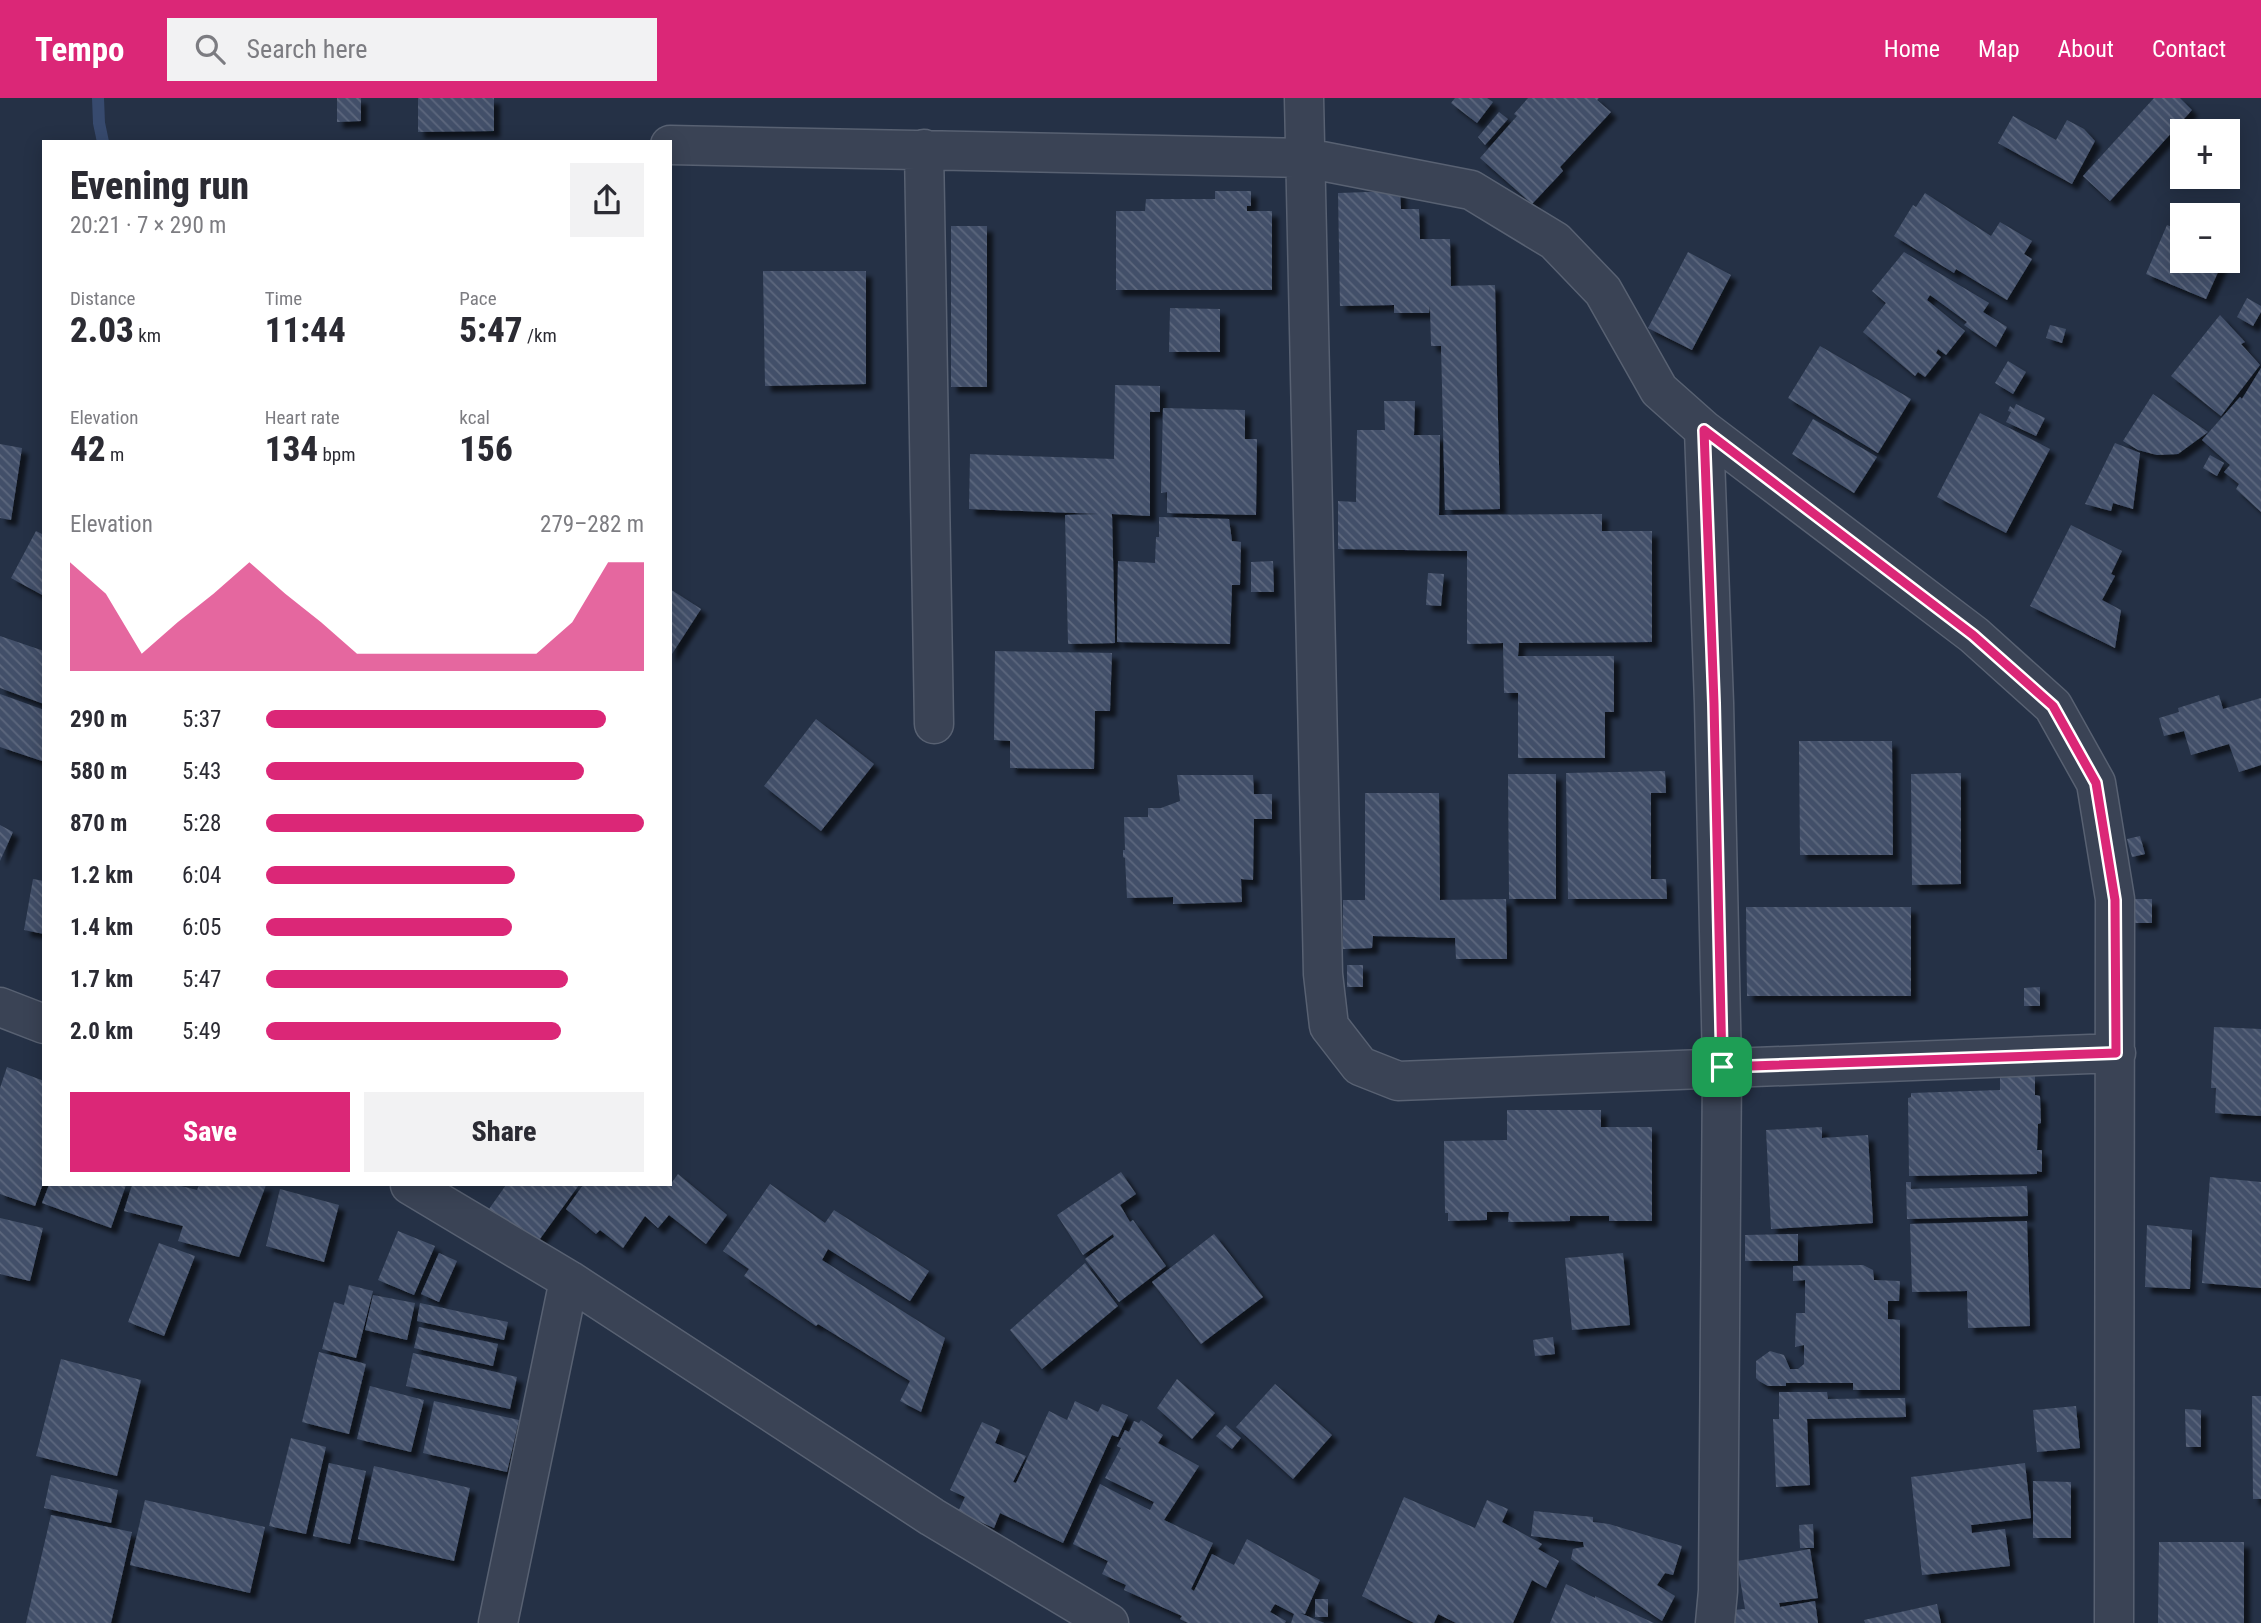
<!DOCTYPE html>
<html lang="en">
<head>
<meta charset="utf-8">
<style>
  body { margin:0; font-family:"Roboto Condensed",sans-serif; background:#f2f2f3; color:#2b2b33; height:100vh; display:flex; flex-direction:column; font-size:26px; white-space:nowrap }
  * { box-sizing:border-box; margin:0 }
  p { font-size:23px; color:#7c7c81 }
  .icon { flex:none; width:38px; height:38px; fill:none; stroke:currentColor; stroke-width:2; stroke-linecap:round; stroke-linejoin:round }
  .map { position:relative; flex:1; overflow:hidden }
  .side { position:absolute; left:42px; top:42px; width:630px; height:1046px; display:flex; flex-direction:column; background:#fff; border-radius:0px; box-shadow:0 4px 18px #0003 }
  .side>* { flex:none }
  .buttons { position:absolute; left:2170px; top:21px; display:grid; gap:14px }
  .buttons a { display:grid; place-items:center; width:70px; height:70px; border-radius:0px; background:#fff; box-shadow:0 4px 18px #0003; font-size:35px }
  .pin { position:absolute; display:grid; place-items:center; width:60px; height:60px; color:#fff; margin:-30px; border-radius:14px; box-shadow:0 4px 10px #0006 }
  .round { display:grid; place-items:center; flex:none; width:74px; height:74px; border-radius:0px; background:#f2f2f3 }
  .summary { display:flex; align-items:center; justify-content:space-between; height:119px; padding:0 28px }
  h1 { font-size:38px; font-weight:800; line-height:52px }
  .stats { display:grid; grid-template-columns:repeat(3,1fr); gap:10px; height:119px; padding:7px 28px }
  .stats div { display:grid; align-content:center }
  .stats b { font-size:35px; font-weight:800 }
  .stats small { font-size:19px; font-weight:400 }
  .stats p { font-size:19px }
  .chart { height:196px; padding:14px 28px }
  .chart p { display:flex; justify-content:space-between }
  .chart svg { width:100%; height:126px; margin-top:7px; fill:#db2777; opacity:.7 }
  .cta { display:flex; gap:14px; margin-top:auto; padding:14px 28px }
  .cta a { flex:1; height:80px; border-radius:0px; background:#db2777; color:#fff; font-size:28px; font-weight:800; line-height:80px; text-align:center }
  .cta a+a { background:#f2f2f3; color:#2b2b33 }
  ul { padding:0 28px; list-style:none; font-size:23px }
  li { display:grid; grid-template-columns:112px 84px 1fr; align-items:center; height:52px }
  li i { height:18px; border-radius:9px; background:#db2777 }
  header { display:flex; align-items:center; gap:42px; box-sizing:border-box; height:98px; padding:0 35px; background:#db2777; color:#fff }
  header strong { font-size:33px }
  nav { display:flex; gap:38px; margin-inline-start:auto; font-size:24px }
  .search { width:490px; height:63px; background:#f2f2f3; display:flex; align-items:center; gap:18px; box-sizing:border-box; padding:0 24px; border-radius:0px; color:#7c7c81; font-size:26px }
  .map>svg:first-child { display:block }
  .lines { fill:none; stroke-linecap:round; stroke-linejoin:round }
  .stream { stroke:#374a6e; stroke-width:12 }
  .building { fill:url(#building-back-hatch); filter:url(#shadow) }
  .street-casing { stroke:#586172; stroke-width:41 }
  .street { stroke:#3a4355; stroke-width:38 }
  .route-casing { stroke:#fff; stroke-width:14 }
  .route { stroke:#db2777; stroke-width:9 }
</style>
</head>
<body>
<header>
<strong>Tempo</strong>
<div class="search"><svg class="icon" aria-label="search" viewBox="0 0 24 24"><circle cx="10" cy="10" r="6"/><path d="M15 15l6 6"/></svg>Search here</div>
<nav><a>Home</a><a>Map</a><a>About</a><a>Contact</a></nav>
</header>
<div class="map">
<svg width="2261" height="1525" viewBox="0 0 2261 1525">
  <defs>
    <pattern id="building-back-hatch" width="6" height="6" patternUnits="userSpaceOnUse" patternTransform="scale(1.75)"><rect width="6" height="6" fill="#435069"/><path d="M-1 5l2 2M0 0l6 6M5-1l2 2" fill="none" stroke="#5c677d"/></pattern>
    <filter id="shadow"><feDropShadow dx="6" dy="6" stdDeviation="2" flood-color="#0009"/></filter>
  </defs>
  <rect width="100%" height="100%" fill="#253146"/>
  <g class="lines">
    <path class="stream" d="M98 0 99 25 103 44"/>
  </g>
  <path class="building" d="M337 0H361V23L337 24Z
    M418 0H494V33L418 34Z
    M1455 0H1487L1493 4 1477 25 1451 5Z
    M1528 0H1599L1597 2 1611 14 1560 69 1563 73 1532 106 1480 60 1517 18 1514 16Z
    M2154 0H2180L2192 12 2110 103 2083 78Z
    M1499 14 1508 21 1485 47 1478 39Z
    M2013 18 2056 42 2067 22 2084 31 2095 43 2072 86 1998 45Z
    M1215 93H1251V108H1247V113H1272V192H1116V113H1145L1146 101H1215Z
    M1400 93 1401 111H1419L1420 141H1450L1451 188 1495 187 1500 411 1445 412 1441 248H1431L1430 208 1429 215H1394V207L1340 208 1338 95Z
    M1925 95 1991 138 2000 124 2032 143 2024 156 2032 161 2007 202 1956 171 1954 175 1894 138 1913 107 1916 109Z
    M2167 127 2182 133V163H2223L2206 201 2146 176Z
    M951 128H987V289H951Z
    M1688 154 1731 177 1692 252 1648 230Z
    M1904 154 1989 205 1983 214 2007 229 1996 249 1964 227 1967 224 1930 197 1927 202 1965 233 1946 257 1938 251 1936 255 1941 259 1925 279 1918 274 1915 278 1863 234 1886 205 1872 193Z
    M763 173H866V286L765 288Z
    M2247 200 2261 208V214L2253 228 2237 219Z
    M1170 210 1220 211V254H1169Z
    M2220 217 2245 244 2241 246 2260 267 2221 318 2171 278Z
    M2050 227 2066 231 2062 245 2046 240Z
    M1820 248 1911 301 1878 355 1788 300Z
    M2008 263 2026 274 2013 296 1995 285Z
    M2261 270V414L2236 391 2239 386 2224 374 2230 367 2202 342 2240 299 2242 301Z
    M1115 287 1160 288V314H1150V418L1112 416 1115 545 1068 546 1065 417 1100 416 969 411 970 356 1114 361Z
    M2153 296 2208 334 2178 356 2157 357 2138 352 2123 343Z
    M1384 303H1415L1414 337H1440L1439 417 1602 416V433H1652V544L1519 545 1518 558H1614V614H1605V660H1518V595H1504L1503 545 1467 546V453L1338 451V403L1356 404 1357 332H1385Z
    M2016 306 2045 320 2036 338 2006 324 2011 314 2008 313 2010 308 2014 311Z
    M1163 310 1245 312V341H1257L1256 417 1167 415V394L1161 395Z
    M1980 315 2050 351 2006 435 1937 399Z
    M1813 321 1877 359 1854 395 1792 356Z
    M2115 345 2140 355 2133 411 2113 405 2111 413 2085 406Z
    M0 346 22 350 11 422 0 420Z
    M2210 357 2224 365 2217 378 2203 370Z
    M1159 419 1229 421 1232 443 1241 444 1240 487H1232L1230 546 1117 544 1118 463 1155 465 1156 439H1159Z
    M2071 427 2122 453 2111 476 2115 478 2102 502 2121 512 2115 550 2030 508Z
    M36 433 44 437V498L11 480Z
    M1273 463 1274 494H1251V464Z
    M1428 475 1444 476 1441 508 1426 507Z
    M670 491 701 511 670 559Z
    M0 538 44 553V606L0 590Z
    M995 553 1112 555 1110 613H1095L1094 671 1010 670V643L994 642Z
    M0 596 44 612 42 663 0 649Z
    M2219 597 2223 611 2261 600V667L2239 674 2229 646 2191 657 2184 633 2164 638 2159 620 2179 614 2178 610Z
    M816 621 874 666 821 733 764 688Z
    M1799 643H1892L1893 757H1800Z
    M1665 673 1666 695H1651V781H1666L1667 801H1568L1566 675Z
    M1961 675V786L1912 787 1911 676Z
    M1508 676H1556V801H1509Z
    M1177 677H1253L1254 696H1272V721H1254L1253 782 1241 781 1242 804 1173 806V799L1127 800 1125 760 1123 759V752H1125L1124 719H1148V710H1161L1180 703Z
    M1365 695H1439L1440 802 1506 801 1507 861H1456L1455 840 1373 838 1372 850 1343 851V802H1365Z
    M0 727 13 734 0 763Z
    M2140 738 2145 756 2132 759 2127 741Z
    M33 781 44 783V836L24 832Z
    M2133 801H2152V825H2132Z
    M1746 809H1911V898H1747Z
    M1347 867H1363V889H1347Z
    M2040 889V908H2024V890Z
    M2214 929 2261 931V1018L2215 1015 2216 990H2211Z
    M7 969 44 983V1083L35 1108 0 1096V990Z
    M2035 978V997L2040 998 2041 1025 2038 1026 2037 1052H2042V1074L2037 1073V1076L1909 1078 1908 1000 1911 999V995L2000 992V979Z
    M1507 1012H1601V1029H1652V1123H1609V1118H1570V1123L1508 1124 1509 1114H1487V1122L1448 1123V1115H1445L1444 1043 1507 1042Z
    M1822 1029V1040L1868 1037 1873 1125 1771 1131 1766 1032Z
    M1121 1074 1136 1096 1120 1107 1130 1124 1133 1122 1166 1168 1119 1204 1085 1161 1114 1139 1113 1136 1083 1157 1057 1117Z
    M678 1076 727 1117 706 1146 669 1117 658 1130 645 1118 623 1150 600 1132 596 1136 566 1111 583 1087H670Z
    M2210 1079 2261 1084V1190L2202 1185Z
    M1906 1084H1911V1091L2027 1088 2028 1118 1907 1121Z
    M770 1086 825 1125 834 1112 929 1173 910 1203 828 1151 822 1162 945 1240 921 1314 900 1303 910 1283 818 1226 816 1228 744 1178 749 1171 723 1153Z
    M49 1087H126L111 1130 42 1105Z
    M132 1087H177L197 1092 199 1087H266L239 1159 178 1143 183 1128 124 1113Z
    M506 1087H579L537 1145 489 1111Z
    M280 1091 339 1107 324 1164 266 1148Z
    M0 1120 43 1130 30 1183 0 1176Z
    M2027 1123 2030 1228 1968 1230 1967 1193 1912 1194 1910 1126Z
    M2147 1127 2192 1132 2190 1191 2145 1189Z
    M398 1133 435 1148 414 1197 378 1182Z
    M1214 1136 1263 1199 1201 1246 1152 1184Z
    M1798 1136V1163H1745V1137Z
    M159 1145 195 1158 164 1238 128 1224Z
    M439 1155 457 1163 439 1204 421 1196Z
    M1623 1155 1630 1227 1572 1232 1565 1160Z
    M1085 1165 1118 1208 1042 1271 1010 1232Z
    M1863 1167 1873 1172 1874 1182 1900 1183 1899 1203H1888V1221L1900 1222V1292H1853V1285H1786V1288H1768L1759 1283 1756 1280V1263L1770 1253 1784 1257 1790 1271H1798L1804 1266V1247L1795 1249 1796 1215H1805V1182L1793 1183V1168Z
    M349 1187 373 1193 356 1260 322 1251 334 1204 344 1207Z
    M373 1197 415 1205 407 1242 365 1232Z
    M420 1205 508 1224 504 1242 417 1223Z
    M419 1229 498 1246 493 1268 414 1250Z
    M1553 1239 1555 1256 1535 1258 1533 1242Z
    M319 1254 366 1266 349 1336 302 1324Z
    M413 1255 517 1279 510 1311 406 1288Z
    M61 1261 141 1282 117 1378 36 1358Z
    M1177 1281 1215 1315 1192 1341 1157 1310Z
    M1275 1286 1332 1337 1293 1381 1236 1329Z
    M370 1288 424 1302 411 1354 357 1341Z
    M1779 1294H1827L1828 1301 1905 1300 1906 1319 1807 1321 1810 1387 1776 1389 1773 1321H1779Z
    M2252 1298H2261V1401H2253Z
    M434 1303 519 1322 507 1374 423 1355Z
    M1075 1303 1098 1314 1102 1306 1128 1317 1118 1339 1112 1337 1063 1445 1000 1415 994 1430 958 1414 965 1399 950 1392 982 1324 1000 1332 995 1345 1026 1358 1013 1384 1016 1385 1049 1313 1067 1322Z
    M2076 1308 2080 1350 2037 1354 2033 1312Z
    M2185 1311 2201 1312V1349H2186Z
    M1141 1322 1163 1337 1158 1345 1199 1368 1164 1422 1213 1445 1191 1491 1194 1493 1212 1456 1234 1467 1247 1441 1320 1482 1305 1516 1300 1515 1324 1525H1291L1294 1516 1275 1506 1270 1514 1286 1523 1285 1525H1188L1180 1521 1182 1518 1124 1492 1126 1487 1102 1476 1108 1463 1073 1446 1100 1386 1150 1412 1154 1404 1105 1380 1121 1350 1117 1348 1125 1332 1129 1334 1134 1323 1139 1325Z
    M1226 1327 1241 1340 1232 1351 1216 1338Z
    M291 1340 326 1349 306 1436 269 1428Z
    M329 1365 366 1373 350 1446 313 1438Z
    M2025 1365 2031 1420 1971 1427 1972 1435 2005 1431 2010 1468 1922 1477 1911 1379Z
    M374 1368 470 1390 454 1463 358 1441Z
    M51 1377 118 1392 111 1425 44 1410Z
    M2033 1383 2071 1384V1440H2033Z
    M1404 1399 1475 1430 1487 1402 1508 1411 1502 1424 1542 1446 1538 1451 1559 1463 1546 1490 1532 1482 1513 1525H1456L1438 1516 1434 1525H1414L1362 1498Z
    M145 1402 265 1429 250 1495 130 1467Z
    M1534 1413 1593 1419V1424L1609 1426 1682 1448 1673 1477 1665 1475 1657 1487 1675 1498 1662 1523 1571 1461 1573 1451 1584 1449 1583 1444 1531 1438Z
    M51 1417 132 1434 111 1525H26Z
    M1813 1426 1814 1450H1800L1799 1427Z
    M2159 1444H2244V1525H2158Z
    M1810 1451 1818 1500 1779 1505 1780 1509 1815 1503 1818 1525H1735L1733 1512 1745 1511 1737 1463Z
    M1566 1486 1595 1500V1498L1654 1525H1550Z
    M1315 1501H1328V1519H1315Z
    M1937 1506 1941 1525H1865L1864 1522Z"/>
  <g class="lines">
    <defs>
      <path id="street" d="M1304 0 1323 876 1329 928 1360 968 1398 983 2116 955
        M670 47 1306 60 1471 92 1555 143 1603 193 1659 292 1704 332 1974 537 2053 608 2096 685 2115 801 2114 1525
        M924 51 934 626
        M1704 332 1714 605 1722 969 1718 1493 1715 1525
        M0 909 44 926
        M410 1087 569 1182 932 1419 1109 1525
        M498 1525 569 1182"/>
    </defs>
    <use href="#street" class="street-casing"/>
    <use href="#street" class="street"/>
  </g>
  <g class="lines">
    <defs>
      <path id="route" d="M1704 332 1973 537 2053 608 2096 685 2115 802 2116 955 1722 969 1714 605Z"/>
    </defs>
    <use href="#route" class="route-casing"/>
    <use href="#route" class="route"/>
  </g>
</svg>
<div class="buttons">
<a>+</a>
<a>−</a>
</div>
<div class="pin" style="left:1722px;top:969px;background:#1e9e55"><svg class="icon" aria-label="arrive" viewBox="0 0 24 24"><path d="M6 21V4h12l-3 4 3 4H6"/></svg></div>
<section class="side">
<div class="summary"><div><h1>Evening run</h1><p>20:21 · 7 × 290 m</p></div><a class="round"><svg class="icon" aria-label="share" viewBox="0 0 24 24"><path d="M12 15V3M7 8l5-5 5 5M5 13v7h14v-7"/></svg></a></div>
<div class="stats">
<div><p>Distance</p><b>2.03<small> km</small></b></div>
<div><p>Time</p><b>11:44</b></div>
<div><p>Pace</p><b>5:47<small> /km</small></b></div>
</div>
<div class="stats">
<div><p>Elevation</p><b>42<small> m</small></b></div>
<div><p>Heart rate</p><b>134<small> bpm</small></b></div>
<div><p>kcal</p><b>156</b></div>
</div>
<div class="chart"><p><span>Elevation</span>279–282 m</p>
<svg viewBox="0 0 160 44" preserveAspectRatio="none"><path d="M0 44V6L10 17L20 38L30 27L40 17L50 6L60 17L70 27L80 38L90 38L100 38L110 38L120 38L130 38L140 27L150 6L160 6V44z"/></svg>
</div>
<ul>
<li><b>290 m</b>5:37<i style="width:90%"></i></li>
<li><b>580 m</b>5:43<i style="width:84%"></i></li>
<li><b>870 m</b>5:28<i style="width:100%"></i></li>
<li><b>1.2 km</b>6:04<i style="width:66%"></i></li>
<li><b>1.4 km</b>6:05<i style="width:65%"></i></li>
<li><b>1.7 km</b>5:47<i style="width:80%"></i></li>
<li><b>2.0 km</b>5:49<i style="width:78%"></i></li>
</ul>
<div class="cta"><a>Save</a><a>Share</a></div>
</section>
</div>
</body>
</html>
